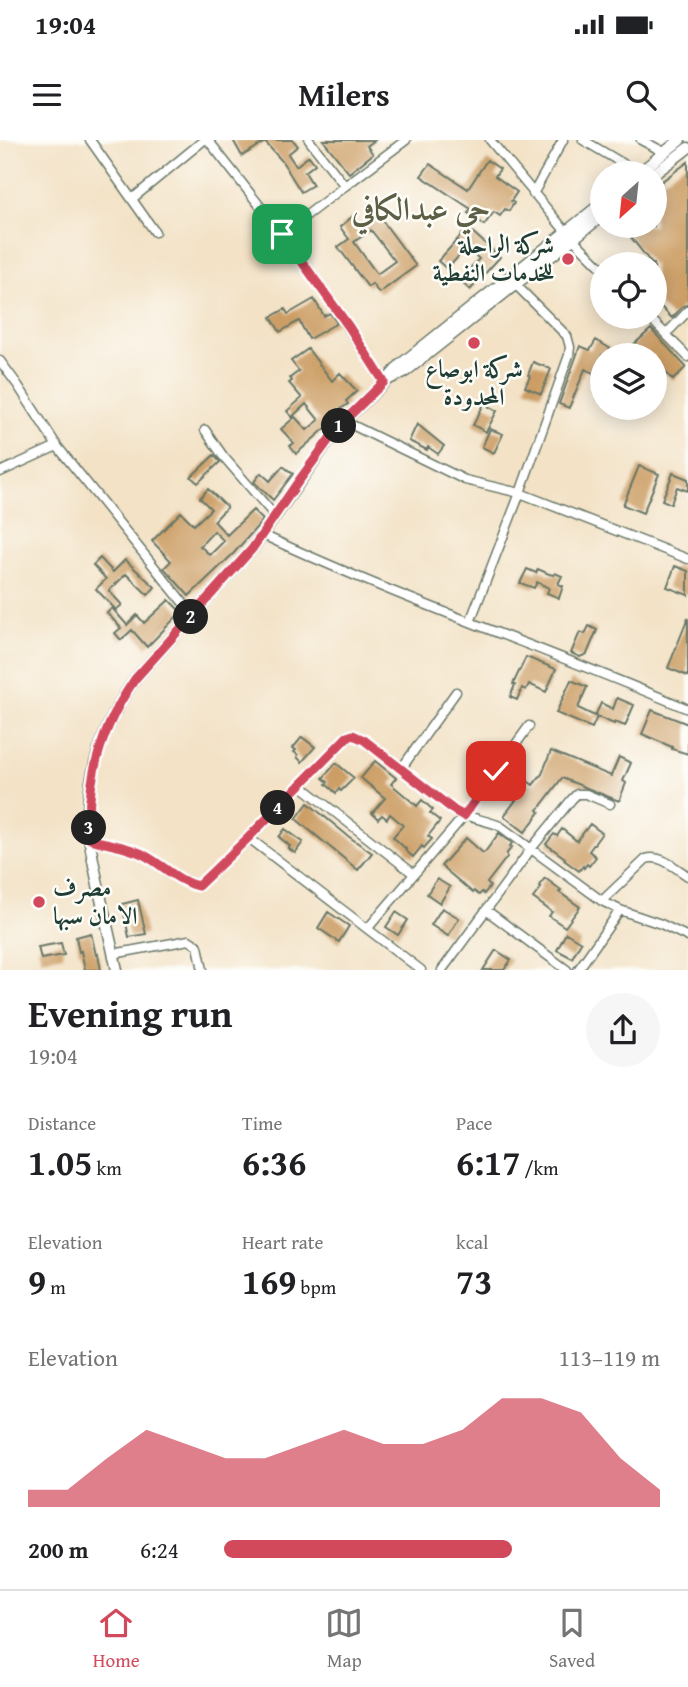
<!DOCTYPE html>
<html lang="en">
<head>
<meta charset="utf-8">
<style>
  body { margin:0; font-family:"Gentium Book Plus",Amiri,serif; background:#f6f6f6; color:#202124; height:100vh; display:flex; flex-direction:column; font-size:26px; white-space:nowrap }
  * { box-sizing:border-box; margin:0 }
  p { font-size:23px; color:#757577 }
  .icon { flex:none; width:38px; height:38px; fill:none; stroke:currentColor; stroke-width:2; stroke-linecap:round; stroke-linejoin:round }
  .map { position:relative; height:830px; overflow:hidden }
  .details { display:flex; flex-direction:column; background:#fff; flex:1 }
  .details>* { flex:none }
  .needle { width:46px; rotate:207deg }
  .buttons { position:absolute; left:590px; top:21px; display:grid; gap:14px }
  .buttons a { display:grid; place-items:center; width:77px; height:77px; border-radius:50%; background:#fff; box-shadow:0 4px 18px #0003; font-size:35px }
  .pin { position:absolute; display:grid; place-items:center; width:60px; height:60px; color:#fff; margin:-30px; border-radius:14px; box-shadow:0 4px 10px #0006 }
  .km { position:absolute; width:35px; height:35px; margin:-18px; border-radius:50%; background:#222; color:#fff; font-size:19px; line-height:35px; text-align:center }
  .round { display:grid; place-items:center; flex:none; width:74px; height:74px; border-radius:37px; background:#f6f6f6 }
  .head { display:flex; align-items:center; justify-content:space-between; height:119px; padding:0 28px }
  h1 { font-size:38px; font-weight:700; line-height:52px }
  .figures { display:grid; grid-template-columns:repeat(3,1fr); gap:10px; height:119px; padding:7px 28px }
  .figures div { display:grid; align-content:center }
  .figures b { font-size:35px; font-weight:700 }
  .figures small { font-size:19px; font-weight:400 }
  .figures p { font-size:19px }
  .chart { height:196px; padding:14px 28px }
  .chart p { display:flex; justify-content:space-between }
  .chart svg { width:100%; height:126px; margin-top:7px; fill:#d1495b; opacity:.7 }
  ul { padding:0 28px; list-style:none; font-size:23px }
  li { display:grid; grid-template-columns:112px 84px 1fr; align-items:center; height:52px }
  li i { height:18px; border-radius:9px; background:#d1495b }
  .status { display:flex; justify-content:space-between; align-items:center; height:49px; padding:0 35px; background:#fff; direction:ltr }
  .status svg { height:19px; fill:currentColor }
  header { display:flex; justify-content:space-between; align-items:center; height:91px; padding:0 28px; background:#fff; font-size:32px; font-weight:700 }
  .tab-bar { display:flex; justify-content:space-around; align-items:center; height:98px; border-top:2px solid #e0e0e0; background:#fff; font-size:19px; color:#757577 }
  .tab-bar a { display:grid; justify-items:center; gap:4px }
  .tab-bar .on { color:#d1495b }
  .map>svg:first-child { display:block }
  .building { fill:#cc9e65; fill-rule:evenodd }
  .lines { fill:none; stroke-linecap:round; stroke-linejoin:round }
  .minor-casing { stroke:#697767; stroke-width:11 }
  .tertiary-casing { stroke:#697767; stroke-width:13 }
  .minor { stroke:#fff; stroke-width:8 }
  .tertiary { stroke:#fff; stroke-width:10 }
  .route-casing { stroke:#fff; stroke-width:14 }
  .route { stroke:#d1495b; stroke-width:9 }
  .poi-dot { fill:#d1495b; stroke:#fdfcf7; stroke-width:2.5 }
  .labels { text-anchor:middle; stroke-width:5; stroke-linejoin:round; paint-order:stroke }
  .poi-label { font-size:24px; font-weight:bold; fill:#1f3d34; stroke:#fdfcf7; text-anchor:end }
  .district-label { font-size:32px; font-weight:bold; fill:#5c5f45; stroke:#fdfcf7 }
</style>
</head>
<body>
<div class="status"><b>19:04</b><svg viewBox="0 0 49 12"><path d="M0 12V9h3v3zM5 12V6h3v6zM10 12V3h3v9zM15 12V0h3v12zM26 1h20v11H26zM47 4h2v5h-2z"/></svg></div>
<header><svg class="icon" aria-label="menu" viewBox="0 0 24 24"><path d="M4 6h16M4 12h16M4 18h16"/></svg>Milers<svg class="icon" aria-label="search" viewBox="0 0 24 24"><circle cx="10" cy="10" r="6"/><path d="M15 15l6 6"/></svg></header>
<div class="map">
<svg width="688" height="830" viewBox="0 0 688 830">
  <rect width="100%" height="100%" fill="#fdfcf7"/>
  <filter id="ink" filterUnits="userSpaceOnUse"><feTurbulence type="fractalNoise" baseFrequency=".0143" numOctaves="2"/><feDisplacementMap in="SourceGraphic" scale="14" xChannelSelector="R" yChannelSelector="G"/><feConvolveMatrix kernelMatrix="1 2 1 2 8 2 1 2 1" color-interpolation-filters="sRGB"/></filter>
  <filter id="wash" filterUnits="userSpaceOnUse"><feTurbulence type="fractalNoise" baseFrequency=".00686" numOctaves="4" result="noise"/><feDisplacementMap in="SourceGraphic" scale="28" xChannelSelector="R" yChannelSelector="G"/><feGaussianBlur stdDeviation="1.57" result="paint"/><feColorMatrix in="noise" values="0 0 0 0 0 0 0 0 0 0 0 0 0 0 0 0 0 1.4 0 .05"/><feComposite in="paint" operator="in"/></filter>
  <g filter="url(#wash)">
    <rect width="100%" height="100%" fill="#f3e2c6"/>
    <g id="blocks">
      <path class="building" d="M233 0H293L298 6 288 14 296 26 309 16 315 24 305 32 313 45 301 52 282 21 265 2 242 16Z
        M323 0H375L367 6 373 14 349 33Z
        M487 20 500 29 495 36 517 52 511 61 514 63 509 71 505 69 500 76 494 72 484 85 468 73 471 69 421 36 430 24 468 49Z
        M688 22V165L683 166 672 178 654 160V124H652L622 86H654V47Z
        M379 76 416 126 379 153 372 144 368 147 338 107 349 99 340 87 352 77 361 89ZM371 90 395 121 377 134 354 102Z
        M468 88 500 117 470 150 459 140 479 119 467 107 447 129 438 121Z
        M314 159 324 176 330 173 337 183 309 199 299 181 280 192 271 177 285 169 288 174Z
        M651 189 686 227 673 240 666 233 665 234 661 230 654 236V215H622Z
        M596 200 621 215H602V237L585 229 569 268 559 264 580 206 590 210Z
        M308 209 332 241 340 233 357 251 346 261 348 264 329 277 331 279 326 284 328 286 296 314 290 306 294 303 281 289 295 277 307 290 319 280 306 264 292 277 287 271 302 258 289 243 292 241 290 238 299 231 291 221Z
        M533 222 551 229 541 254 525 247 530 236 528 235Z
        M484 264 497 271 486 292 473 285Z
        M417 284 444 306 438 314 428 307 427 310 409 301Z
        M490 289 503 294 494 313 482 307Z
        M214 315 220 322 198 343 191 337Z
        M283 326 293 334 273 360 254 342 261 333 270 341Z
        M639 326 659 334 643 373 623 365Z
        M673 333 688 339V351L677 347 671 364 662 360Z
        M208 349 227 367 214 381 227 395 253 370 263 380 233 414 189 456 164 428 171 421 152 401 181 372 194 385 211 369 200 358ZM214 391 224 401 210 415 200 406Z
        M100 418 113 432 125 420 155 447 148 455 126 434 109 451 122 465 116 470 96 449 106 439 93 425Z
        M675 426 688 431V455L667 447Z
        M527 429 536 433 538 429 549 434 554 435 555 433 562 436 558 444 563 446 559 458 547 453 549 448 537 442 534 448 520 443Z
        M169 460 181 472 147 507 132 490 121 500 115 493 121 488 107 473 112 468 127 485 137 475 144 483Z
        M688 478V536L668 528Z
        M589 486 597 490 587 514 580 517 571 513 580 492 585 494Z
        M526 517 556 529 546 552 529 544 526 550 522 548 517 560 510 557 515 545 513 544Z
        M571 540 587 547 578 568 597 577 592 588 556 573Z
        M617 558 634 565 625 586 615 582 614 584 595 576 601 563 613 569Z
        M652 570 688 584V614L672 609V607L642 594Z
        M302 597 315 607 302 622 297 617 298 615 294 612 296 610 293 608Z
        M551 611 611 636 619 617 631 623 623 641 626 643 619 661 562 638 538 670 540 672 525 692 504 676 522 652 513 646 515 643 512 641 518 634 533 645 542 634Z
        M375 621 396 638 391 644 417 666 422 660 433 670 430 673 440 681 428 696 432 699 424 708 422 706 413 717 405 710 406 709 393 697 403 685 390 674 387 679 382 675 378 679 372 673 385 658 361 638Z
        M336 623 354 638 341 651 339 649 336 653 326 644 328 642 323 638Z
        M308 663 348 696 372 713 358 730 296 679Z
        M590 684 602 693 589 711 596 717 589 726 587 724 584 728 583 726 579 731 564 720 565 718 546 704 554 694 557 696 562 689 577 701Z
        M285 689 303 702 295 713 288 708 290 706 279 697Z
        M499 693 512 703 510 706 512 707 507 713V717L487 743 490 746 484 754 482 752 479 755 474 751 473 753 441 726 466 698 483 713 485 712Z
        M545 738 561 750 559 752 580 767 565 787 549 776 552 772 533 758 541 748 539 746Z
        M437 739 450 747 440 763 427 754Z
        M138 760 146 794 129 797 122 764Z
        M442 768 459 778 448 796 431 785Z
        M328 772 349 786 339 802 318 788Z
        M396 772 408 780 398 795 386 787Z
        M91 793 96 815 98 814 101 830H85L81 811 79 812 76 797Z
        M566 793 581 802 572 818 557 810Z
        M61 803 64 815 41 819 38 807Z
        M496 810 511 820 504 830H483Z"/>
    </g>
  </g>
  <g filter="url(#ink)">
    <use href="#blocks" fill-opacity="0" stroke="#697767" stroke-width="2"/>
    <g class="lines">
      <defs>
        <path id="minor" d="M90 0 155 92
          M208 0 282 94 327 156 384 242
          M490 0 566 92 602 128
          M583 0 639 33
          M641 0 664 12
          M345 46 406 0
          M533 54 563 0
          M132 59 204 0
          M282 94 345 46 309 0
          M649 177 688 217
          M666 194 688 171
          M0 221 17 244 57 306 193 475
          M344 281 465 340 520 353 688 419
          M205 290 223 316 275 376
          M0 332 57 306
          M263 395C402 460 547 509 688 569
          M470 482 520 353 569 215 570 207 567 196 516 145
          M401 629 456 552
          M300 645 414 734
          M249 698 421 830
          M90 699C106 704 130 707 144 715 162 724 178 742 198 746L249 698 347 597 353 595 364 600 455 671C469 678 485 680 500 686L602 761 620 770 661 784 688 797
          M602 761 646 719C661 714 676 729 688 736
          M486 770 567 830
          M368 788 464 676 529 586
          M113 814 189 800 198 806 203 830
          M442 830 531 709 572 659 577 654H586L610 664
          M578 830 620 770"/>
        <path id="tertiary" d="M639 33 680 0
          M654 34 688 8
          M389 239 406 231 602 76
          M117 830C111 803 105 777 99 750 94 724 87 697 88 670 90 622 108 578 135 539L252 409 339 286 388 239 401 224 602 63"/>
      </defs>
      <use href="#minor" class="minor-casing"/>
      <use href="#tertiary" class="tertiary-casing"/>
      <use href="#minor" class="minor"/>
      <use href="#tertiary" class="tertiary"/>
    </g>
  </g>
  <g class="lines" filter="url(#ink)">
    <defs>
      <path id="route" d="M282 94 349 187 384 242 339 286 298 342 252 409 135 539C101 588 85 640 90 699 106 704 130 707 144 715 162 724 178 742 198 746L248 698 347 597 353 595 364 600 455 671 464 676 496 631"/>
    </defs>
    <use href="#route" class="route-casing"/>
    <use href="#route" class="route"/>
  </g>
  <g class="poi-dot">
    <circle cx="568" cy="119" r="7"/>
    <circle cx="474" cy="203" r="7"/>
    <circle cx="39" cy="762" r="7"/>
  </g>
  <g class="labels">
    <g class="poi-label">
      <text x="554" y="113">شركة الراحلة<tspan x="554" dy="28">للخدمات النفطية</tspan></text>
      <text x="474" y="237" text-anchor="middle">شركة ابوصاع<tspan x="474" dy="28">المحدودة</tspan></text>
      <text x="53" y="756" text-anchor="start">مصرف<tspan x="53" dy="28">الامان سبها</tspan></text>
    </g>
    <g class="district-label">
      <text x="421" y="80">حي عبدالكافي</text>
    </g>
  </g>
</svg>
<div class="buttons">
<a><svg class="needle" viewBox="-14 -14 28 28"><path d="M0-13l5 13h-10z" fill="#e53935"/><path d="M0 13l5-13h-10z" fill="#757577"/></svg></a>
<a><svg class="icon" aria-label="locate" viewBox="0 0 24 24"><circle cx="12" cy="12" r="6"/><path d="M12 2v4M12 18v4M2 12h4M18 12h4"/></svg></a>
<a><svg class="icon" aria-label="layers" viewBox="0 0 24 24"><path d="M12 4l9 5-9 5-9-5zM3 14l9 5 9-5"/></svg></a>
</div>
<div class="pin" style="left:282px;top:94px;background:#1e9e55"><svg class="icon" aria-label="arrive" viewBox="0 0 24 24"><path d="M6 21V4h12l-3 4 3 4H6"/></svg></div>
<div class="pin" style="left:496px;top:631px;background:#d93025"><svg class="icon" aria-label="check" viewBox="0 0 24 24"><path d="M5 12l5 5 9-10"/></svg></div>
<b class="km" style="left:339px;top:286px">1</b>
<b class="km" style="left:191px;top:477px">2</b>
<b class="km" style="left:89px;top:688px">3</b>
<b class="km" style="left:278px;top:668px">4</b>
</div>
<section class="details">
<div class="head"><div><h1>Evening run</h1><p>19:04</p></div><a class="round"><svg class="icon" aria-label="share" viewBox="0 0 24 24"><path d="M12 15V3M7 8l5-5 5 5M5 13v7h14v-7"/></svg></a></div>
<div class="figures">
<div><p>Distance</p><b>1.05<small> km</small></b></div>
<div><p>Time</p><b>6:36</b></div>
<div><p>Pace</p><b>6:17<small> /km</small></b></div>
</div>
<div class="figures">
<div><p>Elevation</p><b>9<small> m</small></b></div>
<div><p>Heart rate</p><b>169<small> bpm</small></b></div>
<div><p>kcal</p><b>73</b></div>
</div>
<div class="chart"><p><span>Elevation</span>113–119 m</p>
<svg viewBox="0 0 160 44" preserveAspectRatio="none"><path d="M0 44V38L10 38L20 27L30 17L40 22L50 27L60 27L70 22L80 17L90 22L100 22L110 17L120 6L130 6L140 11L150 27L160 38V44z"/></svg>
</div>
<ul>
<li><b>200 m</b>6:24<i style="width:66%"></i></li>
</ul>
</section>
<nav class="tab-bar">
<a class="on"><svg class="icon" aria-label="home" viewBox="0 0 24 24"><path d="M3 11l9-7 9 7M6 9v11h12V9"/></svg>Home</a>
<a><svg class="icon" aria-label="map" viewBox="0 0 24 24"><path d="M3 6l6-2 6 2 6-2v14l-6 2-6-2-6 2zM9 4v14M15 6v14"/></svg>Map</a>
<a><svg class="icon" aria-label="saved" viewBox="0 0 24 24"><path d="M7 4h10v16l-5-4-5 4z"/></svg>Saved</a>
</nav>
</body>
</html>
